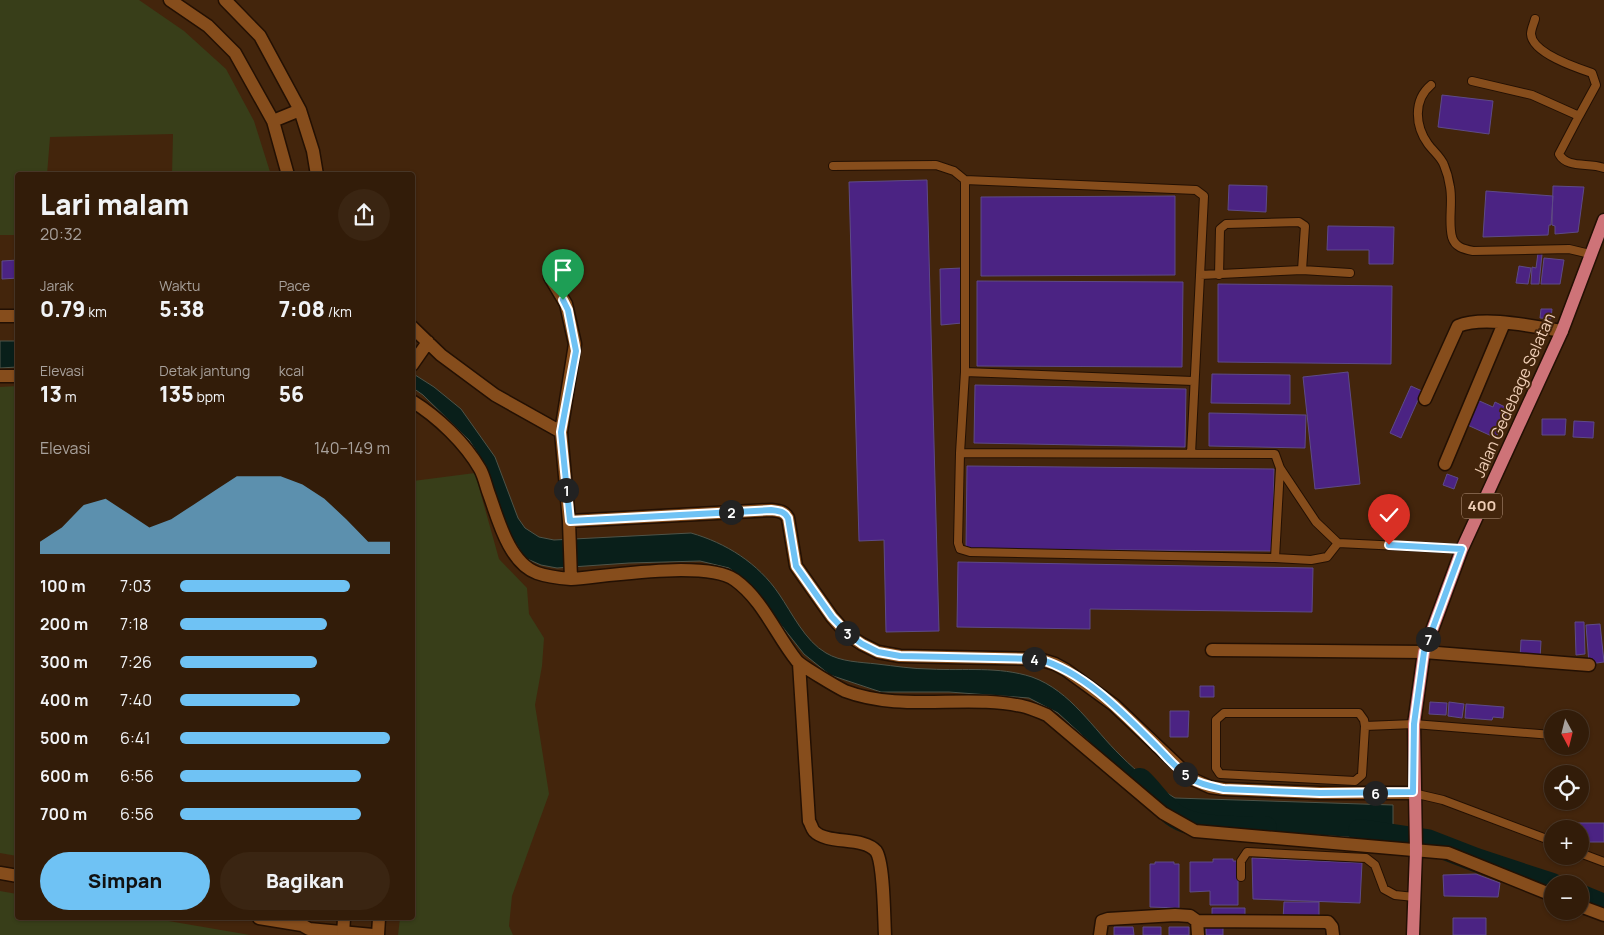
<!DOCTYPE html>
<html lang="id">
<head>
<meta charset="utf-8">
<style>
  body { margin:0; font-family:Manrope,sans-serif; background:#3a2512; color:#f1f3f6; height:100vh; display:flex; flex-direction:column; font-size:19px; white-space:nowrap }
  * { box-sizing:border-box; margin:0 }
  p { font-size:16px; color:#a8a19c }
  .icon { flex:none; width:28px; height:28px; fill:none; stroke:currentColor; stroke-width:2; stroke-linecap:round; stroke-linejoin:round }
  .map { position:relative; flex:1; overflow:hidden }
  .side { position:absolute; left:15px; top:172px; width:400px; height:748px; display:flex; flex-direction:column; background:#321c09; border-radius:5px; box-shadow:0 1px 4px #0004,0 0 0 1px #4d3a2a }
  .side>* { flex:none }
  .needle { width:32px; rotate:173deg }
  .controls { position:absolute; left:1544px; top:710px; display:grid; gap:10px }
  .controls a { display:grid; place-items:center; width:45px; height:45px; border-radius:50%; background:#321c09; box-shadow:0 1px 4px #0004,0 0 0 1px #4d3a2a; font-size:25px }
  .pin { position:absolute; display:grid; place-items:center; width:42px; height:42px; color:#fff; margin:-51px -21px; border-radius:50% 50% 50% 0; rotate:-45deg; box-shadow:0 0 5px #0007 }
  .pin .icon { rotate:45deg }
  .km { position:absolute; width:25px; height:25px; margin:-12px; border-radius:50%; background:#222; color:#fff; font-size:14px; line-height:25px; text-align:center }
  .round { display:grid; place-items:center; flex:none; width:52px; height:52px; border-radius:26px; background:#3a2512 }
  .overview { display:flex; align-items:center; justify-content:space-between; height:85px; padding:0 25px }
  h1 { font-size:28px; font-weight:800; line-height:38px }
  .metrics { display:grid; grid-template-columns:repeat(3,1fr); gap:8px; height:85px; padding:5px 25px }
  .metrics div { display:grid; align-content:center }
  .metrics b { font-size:21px; font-weight:800 }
  .metrics small { font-size:14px; font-weight:400 }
  .metrics p { font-size:14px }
  .chart { height:140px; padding:10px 25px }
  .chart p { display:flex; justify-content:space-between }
  .chart svg { width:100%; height:90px; margin-top:5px; fill:#6fc2f4; opacity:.7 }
  .action { display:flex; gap:10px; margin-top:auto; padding:10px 25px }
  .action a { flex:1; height:58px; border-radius:30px; background:#6fc2f4; color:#111; font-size:20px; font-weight:800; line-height:58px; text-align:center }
  .action a+a { background:#3a2512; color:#f1f3f6 }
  ul { padding:0 25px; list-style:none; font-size:16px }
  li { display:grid; grid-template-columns:80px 60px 1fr; align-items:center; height:38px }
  li i { height:12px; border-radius:6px; background:#6fc2f4 }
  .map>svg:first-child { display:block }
  .green { fill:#383e19 }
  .water { fill:#091f1a; stroke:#4e5449 }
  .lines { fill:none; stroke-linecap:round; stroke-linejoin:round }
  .river { stroke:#091f1a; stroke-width:24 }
  .building { fill:#4b2383; stroke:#5e4a87 }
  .service-casing { stroke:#231003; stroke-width:10 }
  .minor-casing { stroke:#231003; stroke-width:15 }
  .secondary-casing { stroke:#231003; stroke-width:15 }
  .primary-casing { stroke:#231003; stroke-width:15 }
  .service { stroke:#864d1c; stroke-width:8 }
  .minor { stroke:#864d1c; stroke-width:12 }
  .secondary { stroke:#864d1c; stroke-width:12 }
  .primary { stroke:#ce7378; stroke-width:12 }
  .route-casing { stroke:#fff; stroke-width:10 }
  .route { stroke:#6fc2f4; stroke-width:6 }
  .labels { text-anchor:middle; stroke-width:4; stroke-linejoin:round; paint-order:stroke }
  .shield { fill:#43250c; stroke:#bb9b83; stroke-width:1 }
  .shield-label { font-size:15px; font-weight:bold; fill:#efceb6 }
  .street-label { font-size:16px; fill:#efceb6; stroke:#43250c }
</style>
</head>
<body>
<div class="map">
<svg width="1604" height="935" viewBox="0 0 1604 935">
  <rect width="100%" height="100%" fill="#43250c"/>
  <path class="green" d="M0 0H139L184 31 226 69 254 121 271 175H172L173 134 50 137 47 175H18L17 235H0Z
    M17 386H18L17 856 0 853V387Z
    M475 473 499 559 527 588 529 614 544 638 542 666 535 705 549 794 512 896 509 926 513 935H398L400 918H412L413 481Z
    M0 891 17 894 18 918H151L250 935H0Z"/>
  <path class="water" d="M0 341H17V367L0 368Z
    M412 373 434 387 461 409 495 457 518 518 525 528 539 537 554 540 691 533C726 543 758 563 779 594 792 613 805 641 826 653 841 662 860 662 877 664 895 666 913 669 930 669 965 671 998 666 1032 677 1071 691 1093 729 1121 756 1138 773 1155 786 1175 798L1393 805V840L1251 831 1185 816 1147 795 1058 713 1029 698 949 692H881L830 675 804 654 747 582 729 568 700 561 629 563 557 568 541 565 525 558 511 536 501 515 486 466 469 440 423 395 413 388Z"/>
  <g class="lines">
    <path class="river" d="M1140 780C1151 790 1159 803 1170 812 1191 831 1237 828 1265 828
      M1360 831 1427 841 1476 860 1552 885
      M1580 896 1604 906"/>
  </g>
  <path class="building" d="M1442 95 1493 101 1489 134 1438 127Z
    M927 180 939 631 886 632 884 540 859 541 849 182Z
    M1229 185 1267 186 1266 212 1228 210Z
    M1553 186 1584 187 1578 232 1555 234V226L1552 225Z
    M1486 191 1553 196 1551 225H1549L1548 235 1483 237Z
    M1175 196V275L981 276V197Z
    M1328 226 1394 227 1393 264H1369V250H1327Z
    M1538 253 1542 254 1539 284H1531L1532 267 1536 268Z
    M1544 258 1564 260 1560 284H1541Z
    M18 260V278L2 279V261Z
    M1519 266 1531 268 1528 284 1516 283Z
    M962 268V323L941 325 940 269Z
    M977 281 1183 282 1182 367 977 366Z
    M1218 284 1392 286 1391 364 1218 362Z
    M1541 309H1552L1551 319 1540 318Z
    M1348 372 1360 484 1315 489 1303 377Z
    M1212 374 1290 375V404L1211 403Z
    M975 385 1186 389 1185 447 974 443Z
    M1411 386 1422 391 1401 438 1390 433Z
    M1475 399 1493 407 1495 402 1509 409 1496 438 1463 423Z
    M1209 413 1306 415 1305 448 1209 446Z
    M1542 419H1566L1565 435H1542Z
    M1574 421 1594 422 1593 438 1573 437Z
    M967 466 1274 469 1273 551 966 549Z
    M1447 474 1458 478 1454 489 1443 485Z
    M958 562 1313 568 1312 612 1090 609V629L957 627Z
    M1575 622H1584L1585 654 1576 655Z
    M1600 624 1604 662 1589 664 1586 625Z
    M1521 640 1541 641 1540 659 1520 658Z
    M1200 686H1214V697H1200Z
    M1430 702 1447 703 1446 715 1429 714Z
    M1449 702 1464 704 1462 718 1448 716Z
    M1466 704 1504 707 1503 718 1493 717 1492 720 1465 718Z
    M1170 711H1189L1188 737H1170Z
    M1577 823H1604V842H1580V829H1577Z
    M1252 858 1362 863 1360 903 1253 899Z
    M1213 859H1233V861H1238V905H1210V891L1190 892V862H1213Z
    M1155 862H1174V864H1179V908L1150 907V864H1155Z
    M1476 874 1500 883 1498 897 1444 896 1443 875Z
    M1284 902H1319V920H1283Z
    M1212 908H1245V919H1212Z
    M1453 918H1486V935H1453Z
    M1114 927H1133L1134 935H1114Z
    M1143 927H1161V935H1143Z
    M1169 927H1189V935H1169Z
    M1206 927H1223V935H1206Z"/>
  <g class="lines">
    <defs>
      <path id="service" d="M1535 19C1534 23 1531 29 1531 34 1532 53 1577 68 1592 73L1596 85 1579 116
        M1472 81 1532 95 1579 116 1559 154C1567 169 1589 162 1604 168
        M1431 85C1413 100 1415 126 1428 144 1433 151 1441 157 1444 165 1447 172 1449 180 1450 187 1453 203 1448 221 1452 237 1455 247 1463 249 1473 251L1569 249 1590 254
        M833 166 936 165 954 171 965 180V372L960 453 1275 454 1280 468 1316 522 1338 543 1462 549
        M965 180 1196 190 1204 196 1191 454
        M1200 275 1302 270 1350 273
        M1219 275 1220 229 1226 224 1299 222 1305 226 1302 270
        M965 372 1193 381
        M960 453 958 543 960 549 970 552 1275 558 1280 468
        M1275 558 1311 560 1327 557 1338 543
        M1365 726 1362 775 1355 781 1220 774 1216 768V720L1224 713H1359L1364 720 1365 726 1414 724 1552 735
        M1413 793 1443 800 1552 841
        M1580 853 1604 862
        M1241 877V861L1247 852 1366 858 1375 865 1384 889 1395 895 1414 897"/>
      <path id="minor" d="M550 277 566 304 575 344 561 432
        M0 316H18
        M412 327 441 355 495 395 561 432 569 521 571 579
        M412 365 428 342
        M0 376H18
        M1425 399 1458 326C1484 315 1535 327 1562 331
        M412 401C438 417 465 443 480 469 484 476 486 486 489 494 498 519 509 563 537 573 548 577 559 578 571 579 608 576 707 560 735 580 763 600 776 635 797 661 803 667 837 687 845 691 903 713 968 693 1026 707 1033 709 1040 712 1047 715L1163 813 1195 831 1448 853 1552 895
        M1445 464 1504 323
        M569 521 771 510C779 511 784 511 788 518L796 566 832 617 848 635 862 644 878 652 900 656 1039 659 1055 664 1066 670 1114 705 1192 779 1210 787 1224 789 1320 793H1413
        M1212 650 1424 652 1589 665
        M799 663 809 821C811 824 812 829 814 831 827 845 863 836 876 851 884 862 884 919 885 935
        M0 873 18 876
        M1580 906 1604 915
        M259 918 302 925 309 929 373 935
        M1197 921 1328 922 1332 927 1333 935
        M1100 935 1102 921 1108 919 1175 915 1190 916 1197 921 1198 935"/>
      <path id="secondary" d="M170 0 208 26 235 53 273 121 288 175
        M225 0 260 36 300 110 313 151 317 175
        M273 121 300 110
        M343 935 344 918
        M378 935 379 918"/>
      <path id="primary" d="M1413 935 1416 851 1414 724 1424 652 1462 549 1562 331 1604 220"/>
    </defs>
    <use href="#service" class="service-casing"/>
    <use href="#minor" class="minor-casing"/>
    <use href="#secondary" class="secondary-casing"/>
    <use href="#primary" class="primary-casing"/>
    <use href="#service" class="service"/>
    <use href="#minor" class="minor"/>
    <use href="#secondary" class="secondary"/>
    <use href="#primary" class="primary"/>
  </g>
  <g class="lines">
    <defs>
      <path id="route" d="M563 300 568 310 576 351 561 432 570 521 771 510C779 511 784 511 788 518L796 566 832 617 848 634 862 644 878 652 900 656 1039 659C1086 673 1124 714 1158 748 1168 758 1179 772 1192 779 1201 785 1214 787 1224 789L1320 793 1413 792 1414 724 1424 652 1462 549 1389 545"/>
    </defs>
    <use href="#route" class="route-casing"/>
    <use href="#route" class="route"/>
  </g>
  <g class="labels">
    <rect class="shield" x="1462" y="493.5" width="40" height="25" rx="4"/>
    <g class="shield-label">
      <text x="1482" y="511">400</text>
    </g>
    <g class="street-label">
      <text transform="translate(1514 395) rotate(-66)" y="6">Jalan Gedebage Selatan</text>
    </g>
  </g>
</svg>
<div class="controls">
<a><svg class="needle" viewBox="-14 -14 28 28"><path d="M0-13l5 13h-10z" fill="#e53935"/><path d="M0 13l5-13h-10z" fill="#a8a19c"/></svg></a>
<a><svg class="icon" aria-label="locate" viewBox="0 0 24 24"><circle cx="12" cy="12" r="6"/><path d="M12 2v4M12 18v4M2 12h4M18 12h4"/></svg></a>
<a>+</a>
<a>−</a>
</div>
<div class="pin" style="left:563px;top:300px;background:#1e9e55"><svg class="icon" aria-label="arrive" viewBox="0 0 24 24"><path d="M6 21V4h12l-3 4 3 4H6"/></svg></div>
<div class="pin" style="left:1389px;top:545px;background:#d93025"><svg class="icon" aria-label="check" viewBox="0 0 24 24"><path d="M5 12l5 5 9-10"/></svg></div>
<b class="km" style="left:566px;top:490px">1</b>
<b class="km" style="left:731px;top:512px">2</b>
<b class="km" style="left:847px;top:633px">3</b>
<b class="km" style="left:1034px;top:659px">4</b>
<b class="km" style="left:1185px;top:774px">5</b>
<b class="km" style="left:1375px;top:793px">6</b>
<b class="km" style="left:1428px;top:639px">7</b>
<section class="side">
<div class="overview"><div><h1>Lari malam</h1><p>20:32</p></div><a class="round"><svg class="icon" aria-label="share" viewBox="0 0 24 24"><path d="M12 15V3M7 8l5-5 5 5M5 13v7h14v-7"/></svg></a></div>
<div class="metrics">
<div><p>Jarak</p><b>0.79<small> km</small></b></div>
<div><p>Waktu</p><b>5:38</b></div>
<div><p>Pace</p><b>7:08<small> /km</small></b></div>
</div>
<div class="metrics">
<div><p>Elevasi</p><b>13<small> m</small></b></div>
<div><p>Detak jantung</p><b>135<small> bpm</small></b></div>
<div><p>kcal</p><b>56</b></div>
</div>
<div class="chart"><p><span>Elevasi</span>140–149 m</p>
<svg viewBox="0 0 160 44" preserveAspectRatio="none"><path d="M0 44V38L10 31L20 20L30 17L40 24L50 31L60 27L70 20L80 13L90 6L100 6L110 6L120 10L130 17L140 27L150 38L160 38V44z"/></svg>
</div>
<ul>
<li><b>100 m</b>7:03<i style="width:81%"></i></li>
<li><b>200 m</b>7:18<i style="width:70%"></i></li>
<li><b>300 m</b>7:26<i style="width:65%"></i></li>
<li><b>400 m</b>7:40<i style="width:57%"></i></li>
<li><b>500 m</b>6:41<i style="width:100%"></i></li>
<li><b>600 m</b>6:56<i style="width:86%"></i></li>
<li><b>700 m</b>6:56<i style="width:86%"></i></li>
</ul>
<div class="action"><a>Simpan</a><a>Bagikan</a></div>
</section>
</div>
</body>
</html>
